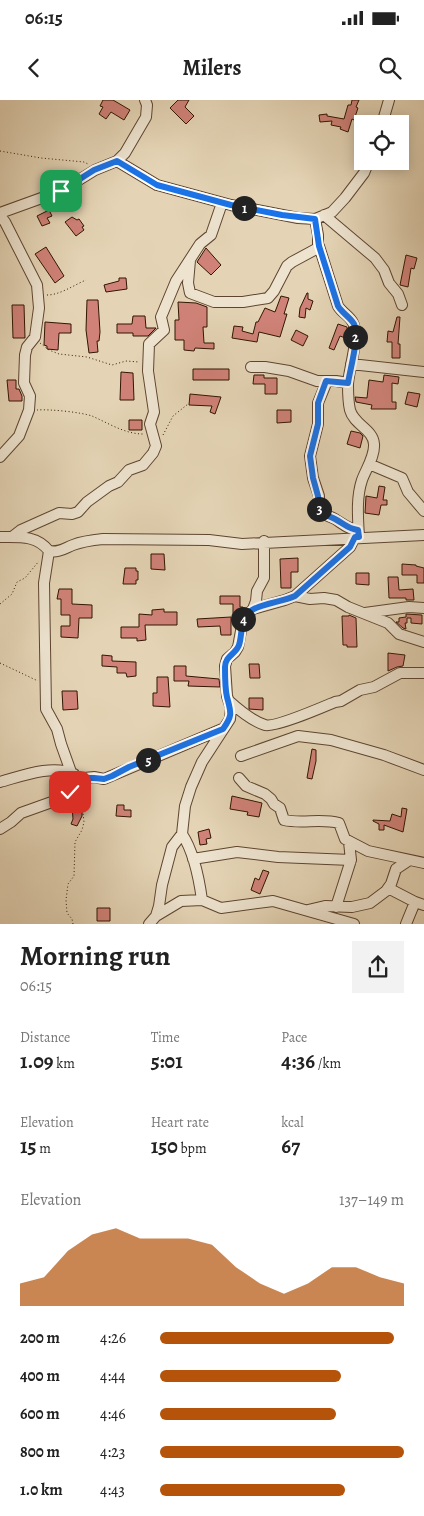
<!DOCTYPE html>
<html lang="en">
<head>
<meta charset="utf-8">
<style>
  body { margin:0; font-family:Alegreya,serif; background:#f2f2f2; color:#222; height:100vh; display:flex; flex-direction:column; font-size:19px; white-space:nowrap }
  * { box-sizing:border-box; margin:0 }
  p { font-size:16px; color:#767676 }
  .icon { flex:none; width:28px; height:28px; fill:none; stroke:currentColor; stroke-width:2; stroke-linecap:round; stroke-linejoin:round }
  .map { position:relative; height:824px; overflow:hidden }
  .panel { display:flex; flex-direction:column; background:#fff; flex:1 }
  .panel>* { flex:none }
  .buttons { position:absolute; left:354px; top:15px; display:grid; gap:10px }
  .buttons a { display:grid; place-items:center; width:55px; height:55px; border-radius:0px; background:#fff; box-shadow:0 2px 12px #0003; font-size:25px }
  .pin { position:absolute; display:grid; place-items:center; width:42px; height:42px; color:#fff; margin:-21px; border-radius:10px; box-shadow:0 2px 8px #0006 }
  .km { position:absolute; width:25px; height:25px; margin:-12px; border-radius:50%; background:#222; color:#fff; font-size:14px; line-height:25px; text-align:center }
  .round { display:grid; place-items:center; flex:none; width:52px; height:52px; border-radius:0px; background:#f2f2f2 }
  .headline { display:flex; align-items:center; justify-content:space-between; height:85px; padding:0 20px }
  h1 { font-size:28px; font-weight:700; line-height:38px }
  .stats { display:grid; grid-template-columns:repeat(3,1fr); gap:8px; height:85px; padding:5px 20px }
  .stats div { display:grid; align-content:center }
  .stats b { font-size:21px; font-weight:700 }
  .stats small { font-size:14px; font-weight:400 }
  .stats p { font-size:14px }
  .chart { height:140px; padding:10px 20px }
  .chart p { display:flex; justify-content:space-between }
  .chart svg { width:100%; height:90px; margin-top:5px; fill:#b45309; opacity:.7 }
  ul { padding:0 20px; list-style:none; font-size:16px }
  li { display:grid; grid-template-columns:80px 60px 1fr; align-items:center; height:38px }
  li i { height:12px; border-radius:6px; background:#b45309 }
  .status { display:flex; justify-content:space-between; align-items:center; height:35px; padding:0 25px; background:#fff; direction:ltr }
  .status svg { height:14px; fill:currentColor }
  header { display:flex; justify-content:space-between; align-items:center; height:65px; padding:0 20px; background:#fff; font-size:22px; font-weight:700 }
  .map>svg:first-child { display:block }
  .building { fill:#d08278; stroke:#321503 }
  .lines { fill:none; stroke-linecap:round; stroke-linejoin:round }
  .minor-casing { stroke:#5e4530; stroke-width:12 }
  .path { stroke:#321503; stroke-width:1; stroke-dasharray:1 2.5; stroke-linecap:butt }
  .minor { stroke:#ede3cf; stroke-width:10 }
  .route-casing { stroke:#fff; stroke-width:10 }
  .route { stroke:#1a73e8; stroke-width:6 }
</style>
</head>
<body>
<div class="status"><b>06:15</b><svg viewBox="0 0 49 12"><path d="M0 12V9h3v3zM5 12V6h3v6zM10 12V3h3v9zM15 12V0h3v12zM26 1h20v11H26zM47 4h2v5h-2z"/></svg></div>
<header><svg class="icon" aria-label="back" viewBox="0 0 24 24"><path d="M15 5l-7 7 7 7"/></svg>Milers<svg class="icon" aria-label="search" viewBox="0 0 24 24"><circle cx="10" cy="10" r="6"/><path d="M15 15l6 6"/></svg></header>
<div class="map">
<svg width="424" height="824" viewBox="0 0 424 824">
  <rect width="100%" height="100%" fill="#e4d4b5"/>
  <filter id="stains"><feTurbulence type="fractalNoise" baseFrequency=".004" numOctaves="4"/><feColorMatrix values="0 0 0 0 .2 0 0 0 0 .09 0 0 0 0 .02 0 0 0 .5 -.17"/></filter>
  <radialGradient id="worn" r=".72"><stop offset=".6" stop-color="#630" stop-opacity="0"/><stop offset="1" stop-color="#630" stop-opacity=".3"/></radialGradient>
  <path class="building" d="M103 0H113L130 10 124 20 111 12 106 19 99 14 103 7 100 6Z
    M178 0H189L185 7 194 16 186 24 170 8Z
    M352 0H359L356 7 358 8 354 20 352 19 348 32 340 29 341 27 331 25 332 21 320 22 319 15 327 14V16L344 19 348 5H351Z
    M49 110 52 116 47 118 50 123 42 126 37 116Z
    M72 117 77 120 79 119 84 126 82 127 84 130 76 136 65 122Z
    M46 147 64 176 55 183 35 154Z
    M206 148 221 165 211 175 197 162Z
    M406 155 417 158 414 169 411 168 408 187 400 185Z
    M119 178H126L127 189 106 192 104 185 119 181Z
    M307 193H308V199L313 201 310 210 306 208 305 218 299 217 300 208Z
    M281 196 289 198 284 214H287L280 237 259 232 257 242 232 238 234 226 243 227 242 231 253 234 256 222H258L265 208 275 212Z
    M87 200H98L100 232 99 241H97L98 252 89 253 86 230Z
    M178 202 196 203 207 207V227H203L204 243H214V249L195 248 194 251 184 250V240H175V220H179Z
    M12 205H24L25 238H13Z
    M133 216H145L146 228H156L148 236H133V233H117V224H132Z
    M397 217H400L398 244H400V258H392V242H387L388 231 393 232Z
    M45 222 71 224V233H59L58 250 47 249V246L44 245Z
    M338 224 347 227 348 239 340 236 334 250 329 248Z
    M296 230 308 236 303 246 291 240Z
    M193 269H229V280H193Z
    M121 272 133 273 134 300H120Z
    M254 275H264V278H277V294H265V284H253Z
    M384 275 399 277 398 284 392 283V302H396V309H371L372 305 356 302 355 297 367 298 369 280 383 282Z
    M7 280H16V289H19L22 296V301H9Z
    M408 292 420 294 417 307 405 304Z
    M190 294 221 297 215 314 210 312 212 306 189 305Z
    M277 310H291V322L277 323Z
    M129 320H142V330H129Z
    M351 331 360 333 363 336 360 348 347 344Z
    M379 386 385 387 383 400H387V405H381L379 415 365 413 366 396 377 398Z
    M151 454H164L165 470 151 469Z
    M298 458V472H291V488H281L280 459Z
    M402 464 416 465V466L424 468V483H417V475H402Z
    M125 468H136V471H138V480H136V484H123Z
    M356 473H369V485L356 484Z
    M388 477H398L399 490 413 489 414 500H406V498H389Z
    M59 489H72V504L92 505V518H79L78 538 61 537V526H70V515H61V499H57Z
    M220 496H240V507H243V510L238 516 236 522H233V504H220Z
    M164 509V512H177V525H145L146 540 137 541V538H121V527H139V514L152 515V510Z
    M406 514 422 515V524L411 523V518H407V523H405L406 529 403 528 396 522H399V518L406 517Z
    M349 515 356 518 357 547H347V545H343L342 516H349Z
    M231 517V535H221L220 526 198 527 197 519Z
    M388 553 405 555 403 566 397 567 388 571Z
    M102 555 112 556V561L136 562V576L127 577 126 573H117V567L102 566Z
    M249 564H259L260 578H250Z
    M174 566H186V576L219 579 220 587 188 586 189 581H174Z
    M157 577H168L170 607 153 606V593H157Z
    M62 591H77L78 609 63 610Z
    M249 598H263V610L249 609Z
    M312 649 316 650V661L312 679 307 678Z
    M232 696 262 703 259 717 247 715 248 712 230 709Z
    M117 705H124V710H131V717L116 716Z
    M72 706H82V716L77 726 71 724 73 719Z
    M402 708 407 709 403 732 384 725V730H379V724L373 721V720L390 721 392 714 401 717Z
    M209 729 211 738 206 739 207 744 200 745 198 732Z
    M263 770 269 772 260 794 251 790 255 778 259 780Z
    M97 808H110V821H97Z"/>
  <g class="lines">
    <defs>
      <path id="minor" d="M382 24 389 0
        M117 61 125 53 146 17 147 5 145 0
        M0 113 61 91 95 70 117 61 157 85 231 105 298 118 315 119 332 112 345 98 364 73 369 61
        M324 115 375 158 384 170 389 183 398 194 402 205
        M0 116 5 122 37 185 39 208 35 237 27 247 25 255 24 283 30 296 29 310 19 336 0 357
        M319 146 338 206C342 213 350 216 353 223 360 236 349 268 348 284 348 292 348 302 350 310 354 325 373 329 374 344 375 356 366 369 362 380 356 398 358 418 359 437
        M190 160 188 183 190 193 214 202H243L268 198 274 191 287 166 292 162 318 148V135L315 119
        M351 264 424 272
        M251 267H265L289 271 317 281H336L348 283
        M327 281 318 303V324L310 356 313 378 319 396V411C324 415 329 416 335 419 343 424 348 429 358 430
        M369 364 402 378 408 392 424 411
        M0 437C19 437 37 435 49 451L44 483 46 609 57 629 61 644 71 672
        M12 437 21 430 59 413 72 414 78 412 87 402 109 386 118 382 129 370 143 365 153 353 156 346 150 324 154 312 148 271 149 244 164 230 161 217 176 181 200 144 211 135 222 103
        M49 451C59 453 65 448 73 445 83 441 93 440 103 439L209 440 242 444 424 435
        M295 496 310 499 324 498 336 500 348 507 388 523 399 534 424 542
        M253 509 285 500 295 496 350 447 355 437
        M365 513 409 507 424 508
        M229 601C239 610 252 621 265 625 275 628 323 607 335 602L341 601 360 590 374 587 400 573H424
        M241 656 298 636 331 640 384 655 424 670
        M239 678 246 686 265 694 271 699 274 704 280 708 284 720C302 724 321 718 339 723L345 739 368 751 424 763
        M0 682C22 676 52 664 74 674
        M0 729 11 722 21 713 63 698 74 689 79 681 84 678 94 677 104 679 222 629
        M182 734C194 752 199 778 202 800
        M193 759 237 752 278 757 351 760
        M388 788 415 802 424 805
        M336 807 351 760 349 742
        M308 810 325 806 352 807 370 803 386 791 391 784 396 769 408 761
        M156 816 181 801 202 800 221 808 273 801 354 824
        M149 824 156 816 159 806 162 785 172 747 182 734 185 706 191 687 202 662 230 619 231 608 227 596 225 566 227 559 235 552 238 547 243 520 253 509 256 501 257 491 264 478V441
        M406 824 415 802"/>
    </defs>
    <use href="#minor" class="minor-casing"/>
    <path class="path" d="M0 51 41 58 84 62 88 64
      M47 195C60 195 74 185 86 180
      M40 243 49 250 59 254 87 257 112 265 126 261 139 262
      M37 310C49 309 80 312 92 316 108 323 125 334 143 334
      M163 335 173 316 188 304
      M0 504 12 494 17 482 25 478 39 461
      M0 563 38 581
      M73 824 72 819 67 813 66 800 68 784 74 776 75 742 82 730 84 722 81 694"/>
    <use href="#minor" class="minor"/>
  </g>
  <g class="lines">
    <defs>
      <path id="route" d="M61 91 94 70 117 61 157 85 231 105 282 115 315 119 319 146 338 206C342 213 350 217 354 224 360 236 350 269 348 283L326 281 318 303V324L310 356 313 378 318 396 319 410C324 415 329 416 335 419 343 423 348 429 358 430L359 437H355L350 447 295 496C282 502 264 503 252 510 239 518 243 533 239 545 236 554 225 556 225 567 225 575 225 589 227 597 231 613 233 615 223 629L129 667 112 676 104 679 94 678H84L79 681 70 692"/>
    </defs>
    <use href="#route" class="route-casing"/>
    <use href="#route" class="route"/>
  </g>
  <rect width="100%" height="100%" filter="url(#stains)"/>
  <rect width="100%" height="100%" fill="url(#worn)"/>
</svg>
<div class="buttons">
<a><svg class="icon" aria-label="locate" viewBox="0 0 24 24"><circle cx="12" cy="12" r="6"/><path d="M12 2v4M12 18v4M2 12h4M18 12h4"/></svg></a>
</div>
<div class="pin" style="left:61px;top:91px;background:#1e9e55"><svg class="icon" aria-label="arrive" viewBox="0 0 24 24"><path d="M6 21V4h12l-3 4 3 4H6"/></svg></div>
<div class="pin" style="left:70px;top:692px;background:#d93025"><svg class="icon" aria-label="check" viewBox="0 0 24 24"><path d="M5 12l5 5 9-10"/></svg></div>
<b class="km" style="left:244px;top:108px">1</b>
<b class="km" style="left:355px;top:237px">2</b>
<b class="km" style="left:319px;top:409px">3</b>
<b class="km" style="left:243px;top:519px">4</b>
<b class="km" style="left:148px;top:660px">5</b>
</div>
<section class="panel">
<div class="headline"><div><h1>Morning run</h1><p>06:15</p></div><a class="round"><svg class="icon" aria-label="share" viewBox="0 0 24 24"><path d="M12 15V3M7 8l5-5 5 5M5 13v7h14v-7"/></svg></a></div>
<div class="stats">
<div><p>Distance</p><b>1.09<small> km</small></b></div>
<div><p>Time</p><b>5:01</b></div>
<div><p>Pace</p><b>4:36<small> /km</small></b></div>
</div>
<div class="stats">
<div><p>Elevation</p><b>15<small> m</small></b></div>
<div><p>Heart rate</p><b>150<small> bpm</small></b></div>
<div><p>kcal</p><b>67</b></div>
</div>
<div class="chart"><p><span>Elevation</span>137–149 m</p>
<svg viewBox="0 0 160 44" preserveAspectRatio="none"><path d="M0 44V33L10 30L20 17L30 9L40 6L50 11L60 11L70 11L80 14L90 25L100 33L110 38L120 33L130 25L140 25L150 30L160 33V44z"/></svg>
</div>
<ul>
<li><b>200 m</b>4:26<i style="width:96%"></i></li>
<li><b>400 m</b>4:44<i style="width:74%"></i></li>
<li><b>600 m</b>4:46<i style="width:72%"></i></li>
<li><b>800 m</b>4:23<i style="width:100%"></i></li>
<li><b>1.0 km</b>4:43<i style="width:76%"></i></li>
</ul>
</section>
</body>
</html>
